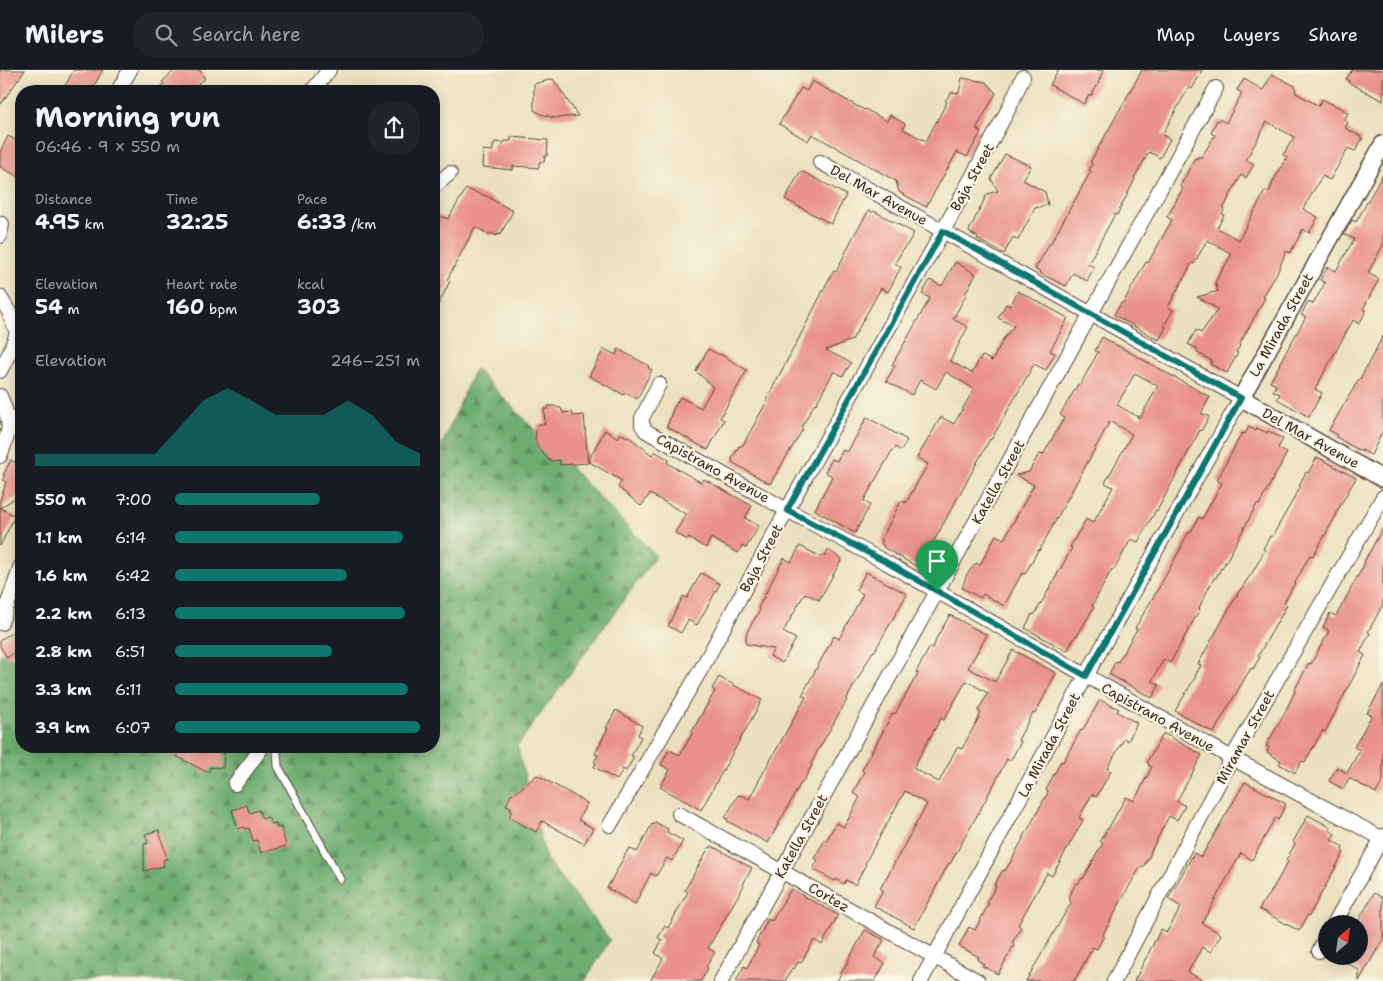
<!DOCTYPE html>
<html lang="en">
<head>
<meta charset="utf-8">
<style>
  body { margin:0; font-family:"Shantell Sans",sans-serif; background:#20242c; color:#f1f3f6; height:100vh; display:flex; flex-direction:column; font-size:19px; white-space:nowrap }
  * { box-sizing:border-box; margin:0 }
  p { font-size:16px; color:#9ea1a6 }
  .icon { flex:none; width:28px; height:28px; fill:none; stroke:currentColor; stroke-width:2; stroke-linecap:round; stroke-linejoin:round }
  .map { position:relative; flex:1; overflow:hidden }
  .drawer { position:absolute; left:15px; top:15px; width:425px; height:668px; display:flex; flex-direction:column; background:#171b24; border-radius:20px; box-shadow:0 2px 12px #0003 }
  .drawer>* { flex:none }
  .needle { width:32px; rotate:29deg }
  .tools { position:absolute; left:1318px; top:845px; display:grid; gap:10px }
  .tools a { display:grid; place-items:center; width:50px; height:50px; border-radius:50%; background:#171b24; box-shadow:0 2px 12px #0003; font-size:25px }
  .pin { position:absolute; display:grid; place-items:center; width:42px; height:42px; color:#fff; margin:-51px -21px; border-radius:50% 50% 50% 0; rotate:-45deg; box-shadow:0 0 5px #0007 }
  .pin .icon { rotate:45deg }
  .round { display:grid; place-items:center; flex:none; width:52px; height:52px; border-radius:20px; background:#20242c }
  .overview { display:flex; align-items:center; justify-content:space-between; height:85px; padding:0 20px }
  h1 { font-size:28px; font-weight:700; line-height:38px }
  .stats { display:grid; grid-template-columns:repeat(3,1fr); gap:8px; height:85px; padding:5px 20px }
  .stats div { display:grid; align-content:center }
  .stats b { font-size:21px; font-weight:700 }
  .stats small { font-size:14px; font-weight:400 }
  .stats p { font-size:14px }
  .chart { height:140px; padding:10px 20px }
  .chart p { display:flex; justify-content:space-between }
  .chart svg { width:100%; height:90px; margin-top:5px; fill:#0f766e; opacity:.7 }
  ul { padding:0 20px; list-style:none; font-size:16px }
  li { display:grid; grid-template-columns:80px 60px 1fr; align-items:center; height:38px }
  li i { height:12px; border-radius:6px; background:#0f766e }
  header { display:flex; align-items:center; gap:30px; box-sizing:border-box; height:70px; padding:0 25px; background:#171b24; border-bottom:1px solid #363941 }
  header strong { font-size:24px }
  nav { display:flex; gap:28px; margin-inline-start:auto; font-size:18px }
  .search { width:350px; height:45px; background:#20242c; display:flex; align-items:center; gap:12px; box-sizing:border-box; padding:0 18px; border-radius:20px; color:#9ea1a6; font-size:19px }
  .map>svg:first-child { display:block }
  .forest { fill:url(#forest-firs); stroke:#546c47 }
  .building { fill:#e9918b; fill-rule:evenodd }
  .lines { fill:none; stroke-linecap:round; stroke-linejoin:round }
  .service-casing { stroke:#554536; stroke-width:9 }
  .minor-casing { stroke:#554536; stroke-width:16 }
  .tertiary-casing { stroke:#554536; stroke-width:19 }
  .service { stroke:#fff; stroke-width:7 }
  .minor { stroke:#fff; stroke-width:14 }
  .tertiary { stroke:#fff; stroke-width:16 }
  .route-casing { stroke:#fff; stroke-width:10 }
  .route { stroke:#0f766e; stroke-width:6 }
  .labels { text-anchor:middle; stroke-width:4.5; stroke-linejoin:round; paint-order:stroke }
  .street-label { font-size:14px; fill:#3b2a1e; stroke:#fcf5e5 }
</style>
</head>
<body>
<header>
<strong>Milers</strong>
<div class="search"><svg class="icon" aria-label="search" viewBox="0 0 24 24"><circle cx="10" cy="10" r="6"/><path d="M15 15l6 6"/></svg>Search here</div>
<nav><a>Map</a><a>Layers</a><a>Share</a></nav>
</header>
<div class="map">
<svg width="1383" height="911" viewBox="0 0 1383 911">
  <defs>
    <pattern id="forest-firs" width="22" height="20" patternUnits="userSpaceOnUse" patternTransform="scale(1.25)"><rect width="22" height="20" fill="#6ead70"/><path d="M5 1l3.5 6h-7zM16 11l3.5 6h-7z" fill="#5c8d5b"/></pattern>
  </defs>
  <rect width="100%" height="100%" fill="#fcf5e5"/>
  <filter id="ink" filterUnits="userSpaceOnUse"><feTurbulence type="fractalNoise" baseFrequency=".02" numOctaves="2"/><feDisplacementMap in="SourceGraphic" scale="10" xChannelSelector="R" yChannelSelector="G"/><feConvolveMatrix kernelMatrix="1 2 1 2 8 2 1 2 1" color-interpolation-filters="sRGB"/></filter>
  <filter id="wash" filterUnits="userSpaceOnUse"><feTurbulence type="fractalNoise" baseFrequency=".0096" numOctaves="4" result="noise"/><feDisplacementMap in="SourceGraphic" scale="20" xChannelSelector="R" yChannelSelector="G"/><feGaussianBlur stdDeviation="1.12" result="paint"/><feColorMatrix in="noise" values="0 0 0 0 0 0 0 0 0 0 0 0 0 0 0 0 0 1.4 0 .05"/><feComposite in="paint" operator="in"/></filter>
  <g filter="url(#wash)">
    <rect width="100%" height="100%" fill="#ebe1bf"/>
    <path class="forest" d="M475 298 656 486 517 676 546 789 610 870 585 911H0V584L21 590V676H434V393Z"/>
    <g id="blocks">
      <path class="building" d="M0 0H25L0 35Z
        M74 0H103L91 21H62Z
        M175 0H200L205 9 198 13 203 21H156L164 14 162 12Z
        M1058 0H1103L1098 14 1091 26 1089 25 1084 34 1050 15Z
        M1142 0H1202L1192 19 1189 17 1162 65 1170 69 1160 88 1149 82 1134 108 1135 109 1117 145 1115 144 1088 194 1094 197 1087 211 1073 203 1066 216 1039 203 1040 202 1035 199 1050 173H1051L1091 101 1089 100 1092 94 1091 93V91Z
        M1352 0H1383V31L1348 12 1349 11 1346 9Z
        M1272 4 1295 16 1296 23 1319 36 1322 29 1342 39 1348 43 1344 50 1348 53 1345 58 1363 68 1355 81 1348 78 1330 110 1322 106 1303 139 1318 147 1309 163 1303 159 1290 183 1286 181 1278 201 1263 227 1265 228 1239 275 1240 276 1236 282 1238 283 1227 303 1210 294 1212 291 1196 282 1198 279 1188 274 1196 260 1201 263 1218 239 1197 227 1218 221 1215 212 1232 184 1207 170 1194 194 1192 193 1168 237 1173 240 1164 256 1166 257 1159 270 1114 245 1122 232 1123 233 1146 192 1148 193 1172 150 1167 147 1183 118 1180 116 1195 88 1197 89 1199 86 1201 88 1215 65 1211 63 1217 50 1218 51 1219 49 1226 53 1242 23 1237 20 1244 9 1263 20ZM1267 52 1294 67 1283 85 1287 87 1274 110 1269 122 1265 121 1239 170 1217 158 1224 145 1222 144 1224 140 1223 139 1241 105 1246 108 1254 94 1246 90Z
        M962 8 986 12 996 23 976 59 981 62 967 87 957 82 926 137 899 122 896 111 864 93 812 64 808 71 779 54 801 18 807 21 812 11 864 40 865 39 887 51 890 45 905 54 903 59 926 71 947 32 945 31 952 22 959 23Z
        M553 9 578 46 555 48 541 44 534 40V14Z
        M8 66 21 73V108L0 97V82Z
        M511 67 548 70 547 86H545L544 92H539V98L513 96V100L482 97 483 80 493 81V75H494L495 72 504 73 505 71H511Z
        M1005 84 1031 96 1023 110 1045 122 1048 135 1035 138 1018 170 1013 167 1004 184 977 169 978 167 970 163 969 161 987 124 998 121 991 109Z
        M802 101 846 125 831 154 785 129 800 102H801Z
        M1383 104V175L1368 203 1379 209 1363 239 1366 241 1359 254 1353 250 1315 319 1322 323 1309 347 1277 329 1280 324 1273 321 1276 315 1270 312 1280 294H1279L1306 247 1301 245 1308 232 1313 234 1325 213 1320 210 1328 197 1336 201 1354 169 1344 164 1352 150 1356 152Z
        M466 119 492 128 491 129 513 141 500 165 497 164V166L491 163 490 165 475 157 447 210 450 211 434 243V154L438 145 448 149Z
        M869 140 872 142 874 141 914 163 907 175 905 176 895 193 901 197 888 222 881 218 852 270 826 280 851 293 843 306 834 301 816 334 815 333 801 358 803 359 770 414 732 392 733 390 732 389 739 376 740 377 742 375H743L767 331 766 330 799 268 829 209 833 201 836 202 853 167Z
        M955 192 976 204 965 224 966 225 953 249 968 257 950 291 972 303 982 286H983L992 291 1004 268 1014 256 998 248 1006 234 1010 236 1018 221 1068 248 1050 281 1055 283 1046 300 1034 294 991 370 990 369 919 498 883 477 884 476 881 474 883 471 881 470 901 431 906 433 928 394 917 388 941 347 954 354 974 319 946 302 936 319 920 310 912 325 886 311 895 296 892 295 930 228 922 224 930 210 942 216Z
        M1383 266V360L1371 385 1362 380V382L1336 367V364L1329 360 1359 309H1360Z
        M1102 267 1210 327 1201 343 1209 347 1201 361 1200 360 1157 441 1156 440 1138 472 1131 469 1114 500 1112 499 1092 536 1094 537 1077 566 1076 565 1067 581 1025 558 1032 544 1034 545 1043 530 1072 478 1070 477 1086 449 1093 453 1113 417 1105 413 1132 364 1110 351 1039 481 1038 480 1025 504 1022 503 1004 536 983 524 981 528 962 518 967 504 976 493 980 495 996 465 1004 469 1034 415 1016 405 1029 402 1039 384 1043 385 1064 348 1060 345 1078 314 1080 315 1098 282 1095 281ZM1135 303 1158 316 1140 348 1117 335Z
        M604 279 616 285 618 279 649 296 648 298 652 300 637 329 625 322 624 325 589 306Z
        M708 279 720 285V284L747 300 720 348 724 350 708 380 667 357 673 339 680 327 701 338 713 317 696 301Z
        M549 336H555L558 338H561L562 341H563V343L572 342 573 346 584 345 588 393 560 395V390L551 391 547 388 538 377 535 370 536 361 538 354H545L544 339H548Z
        M867 347 907 370 901 381 896 377 894 380 893 379 864 430V431L870 435 855 463 815 440 832 406 825 402 832 389 837 391 843 380 847 382 848 381Z
        M1249 357 1256 361 1257 358 1267 363 1268 361 1283 369 1278 378 1287 383 1259 435 1257 434 1222 499 1221 498 1216 508H1214L1201 533 1199 538 1200 539 1170 593 1164 589 1152 611 1159 615 1152 628 1109 604 1116 591 1118 592 1137 559 1135 558 1161 514 1182 476H1181L1189 462 1190 463 1199 447 1202 449 1222 413 1217 410 1242 363 1245 364Z
        M605 360 618 368 620 364 629 367 652 385 654 382H656L669 390 667 393 702 413 704 409 752 436 745 448 759 456 746 478 742 476 738 483 711 468 706 478 689 468 688 470 675 463 686 444 650 424 641 436 618 417 622 411 588 391Z
        M1317 387 1356 408 1336 443 1337 444 1313 486 1310 485 1284 533 1287 535 1258 586 1260 587 1253 599 1251 598 1221 649 1214 663 1175 641 1196 606H1195L1201 595 1198 594 1212 569 1238 523 1252 503 1265 480 1263 479 1270 466 1272 467 1301 416 1299 415 1306 402 1308 403Z
        M11 390 21 396V424L0 438 15 446 0 476V431L6 412 3 410 5 406 3 405Z
        M1383 458V534L1368 562 1370 563 1360 582 1365 585 1326 660 1325 662 1323 660 1305 692 1302 691 1295 703 1279 694 1281 691 1267 682 1269 677 1266 676 1286 640 1295 622 1294 621 1309 593 1311 594 1329 561 1323 557 1330 543 1336 546 1365 493 1364 492Z
        M800 476 821 487 822 485 825 486 828 480 842 489 819 530 805 523 783 562 796 569 782 593 770 586 774 579 746 574V566L747 562 760 540 758 538 784 488 791 492Z
        M866 502 907 524 874 582 873 581 846 630H847L817 682 811 694 812 695 803 712 802 711 768 773 727 751 728 749 725 748 738 725 741 726V725L749 729 763 703 806 627 802 625 834 566 839 569 863 524 856 520Z
        M701 503 720 514 697 555 688 550 681 563 668 556 683 526 687 528Z
        M950 545 987 565 968 598 995 612 1013 580 1056 603 1035 644 1033 643 1030 648 1018 670 1021 672 1010 691 1007 689 984 733 950 794 949 793 914 858 874 836 883 820 880 819 927 734 905 721 865 793 866 794 855 815 846 810 844 814 836 809 835 811 813 799 818 790 814 788 825 770 826 771 836 753 844 757 860 727 853 723 864 702 862 700 893 643 895 644 918 603 916 602 930 577 933 578 937 567ZM966 611 988 623 978 641 981 643 962 679 957 677 939 712 913 698 941 648 944 650Z
        M13 562 21 577 7 588 0 576V570Z
        M719 607 762 630 701 740 660 717 670 700 661 695 669 680 680 685 692 664 691 663 715 621 712 619Z
        M1383 615V711L1376 723 1349 708 1343 719 1329 711 1337 697 1347 703 1360 680 1354 677 1372 645 1367 643Z
        M1100 630 1119 639 1117 642 1137 653 1128 671 1124 669 1108 697 1107 699 1111 701 1096 727 1092 724 1079 748 1083 750 1052 806 1047 803 1018 855 1021 857 1012 873 1014 875 998 904 982 896 984 894 977 890 979 887 959 876 969 857 975 860 989 833 987 832 996 816 994 815 1003 800 1005 801 1010 793 1048 722 1046 720 1054 704 1061 691 1063 692 1081 660 1082 661Z
        M616 640 642 656 638 665 641 667 631 686 634 687 626 701 623 699 617 710 594 697 596 693 594 692 598 685 595 684 608 658H606Z
        M1163 664H1165L1202 685 1177 731 1185 736 1177 750 1169 746 1150 783H1151L1143 797 1141 796 1131 813 1103 864 1104 866 1097 879 1093 877 1074 911H1026L1071 833 1069 827 1076 813 1078 814 1082 808 1083 809 1103 773 1100 771 1107 759H1108L1126 727 1134 731 1152 697 1148 695 1149 693 1147 692Z
        M182 676H219L224 679 223 698 210 697 209 703 201 699 176 686Z
        M537 705 587 733 578 750 593 758 584 774 542 751 536 762 509 747 512 741H510L512 738 506 735 512 723 514 724Z
        M1245 712 1286 734 1278 750 1275 748 1252 790 1241 783 1202 853 1221 864 1211 882 1202 877 1188 902 1204 911H1134L1161 859 1167 862 1181 837H1180V836L1168 829 1194 783 1201 787Z
        M247 735 249 743 259 740 262 749 268 747 271 754 275 753 277 758 281 757 286 776 261 783 257 770 253 771 249 758 245 759 244 757 238 759 232 740Z
        M1308 745 1330 757 1329 760 1335 764 1331 770 1343 777 1342 780 1344 782 1309 846 1308 845 1299 861 1259 839 1267 826 1268 827 1288 792 1286 790 1295 774 1293 772Z
        M655 752 668 759 667 762 683 771 672 791 667 788 656 806 651 803 635 834 607 818 629 778 637 782 652 754 653 755Z
        M159 760 167 789 163 790 164 796 144 801V774L148 773 145 764Z
        M712 776 752 798 743 814 744 815 708 878 715 882 706 897 708 898 701 911H650L663 889 655 883 662 870 658 868 665 856 668 858 688 822 685 820 709 777 711 778Z
        M791 819 838 845 822 875 814 870 801 893 798 892 794 899 792 898 785 911H736L744 896 747 898 759 875 756 873 768 849 772 851Z
        M1374 823 1383 828V869L1359 911V900L1335 886H1359V850Z
        M865 860 884 870 874 887 885 893 875 911H837Z"/>
    </g>
  </g>
  <g filter="url(#ink)">
    <use href="#blocks" fill-opacity="0" stroke="#554536" stroke-width="1"/>
    <g class="lines">
      <defs>
        <path id="service" d="M278 676 277 680 278 696 340 809"/>
        <path id="minor" d="M118 21 130 0
          M312 21 329 0
          M820 92 1241 328 1086 606 921 911
          M434 117 450 103
          M0 166 2 154
          M0 227 9 242 17 263 9 284 0 301
          M659 314 642 348V355L646 361 787 440 887 493 1232 688 1383 769
          M0 326C12 354 11 358 0 386
          M0 553H1L21 496
          M235 714 263 676
          M679 744 978 911
          M610 755 704 594 787 440 943 161 1009 38 1023 7
          M1334 854 1383 766
          M1319 881 1326 868
          M721 911 1216 18
          M1114 911 1232 688 1383 427"/>
        <path id="tertiary" d="M1383 74 1241 328 1383 409"/>
      </defs>
      <use href="#service" class="service-casing"/>
      <use href="#minor" class="minor-casing"/>
      <use href="#tertiary" class="tertiary-casing"/>
      <use href="#service" class="service"/>
      <use href="#minor" class="minor"/>
      <use href="#tertiary" class="tertiary"/>
    </g>
  </g>
  <g class="lines" filter="url(#ink)">
    <defs>
      <path id="route" d="M943 161 1241 328 1086 606 886 492 787 440Z"/>
    </defs>
    <use href="#route" class="route-casing"/>
    <use href="#route" class="route"/>
  </g>
  <g class="labels">
    <g class="street-label">
      <text transform="translate(972 107) rotate(-61)" y="5">Baja Street</text>
      <text transform="translate(879 125) rotate(29)" y="5">Del Mar Avenue</text>
      <text transform="translate(1281 255) rotate(-61)" y="5">La Mirada Street</text>
      <text transform="translate(1311 368) rotate(29)" y="5">Del Mar Avenue</text>
      <text transform="translate(713 398) rotate(29)" y="5">Capistrano Avenue</text>
      <text transform="translate(998 412) rotate(-61)" y="5">Katella Street</text>
      <text transform="translate(761 488) rotate(-62)" y="5">Baja Street</text>
      <text transform="translate(1158 647) rotate(29)" y="5">Capistrano Avenue</text>
      <text transform="translate(1245 667) rotate(-61)" y="5">Miramar Street</text>
      <text transform="translate(1049 675) rotate(-62)" y="5">La Mirada Street</text>
      <text transform="translate(801 766) rotate(-61)" y="5">Katella Street</text>
      <text transform="translate(829 827) rotate(30)" y="5">Cortez</text>
    </g>
  </g>
</svg>
<div class="tools">
<a><svg class="needle" viewBox="-14 -14 28 28"><path d="M0-13l5 13h-10z" fill="#e53935"/><path d="M0 13l5-13h-10z" fill="#9ea1a6"/></svg></a>
</div>
<div class="pin" style="left:937px;top:521px;background:#1e9e55"><svg class="icon" aria-label="arrive" viewBox="0 0 24 24"><path d="M6 21V4h12l-3 4 3 4H6"/></svg></div>
<section class="drawer">
<div class="overview"><div><h1>Morning run</h1><p>06:46 · 9 × 550 m</p></div><a class="round"><svg class="icon" aria-label="share" viewBox="0 0 24 24"><path d="M12 15V3M7 8l5-5 5 5M5 13v7h14v-7"/></svg></a></div>
<div class="stats">
<div><p>Distance</p><b>4.95<small> km</small></b></div>
<div><p>Time</p><b>32:25</b></div>
<div><p>Pace</p><b>6:33<small> /km</small></b></div>
</div>
<div class="stats">
<div><p>Elevation</p><b>54<small> m</small></b></div>
<div><p>Heart rate</p><b>160<small> bpm</small></b></div>
<div><p>kcal</p><b>303</b></div>
</div>
<div class="chart"><p><span>Elevation</span>246–251 m</p>
<svg viewBox="0 0 160 44" preserveAspectRatio="none"><path d="M0 44V38L10 38L20 38L30 38L40 38L50 38L60 25L70 12L80 6L90 12L100 19L110 19L120 19L130 12L140 19L150 32L160 38V44z"/></svg>
</div>
<ul>
<li><b>550 m</b>7:00<i style="width:59%"></i></li>
<li><b>1.1 km</b>6:14<i style="width:93%"></i></li>
<li><b>1.6 km</b>6:42<i style="width:70%"></i></li>
<li><b>2.2 km</b>6:13<i style="width:94%"></i></li>
<li><b>2.8 km</b>6:51<i style="width:64%"></i></li>
<li><b>3.3 km</b>6:11<i style="width:95%"></i></li>
<li><b>3.9 km</b>6:07<i style="width:100%"></i></li>
</ul>
</section>
</div>
</body>
</html>
